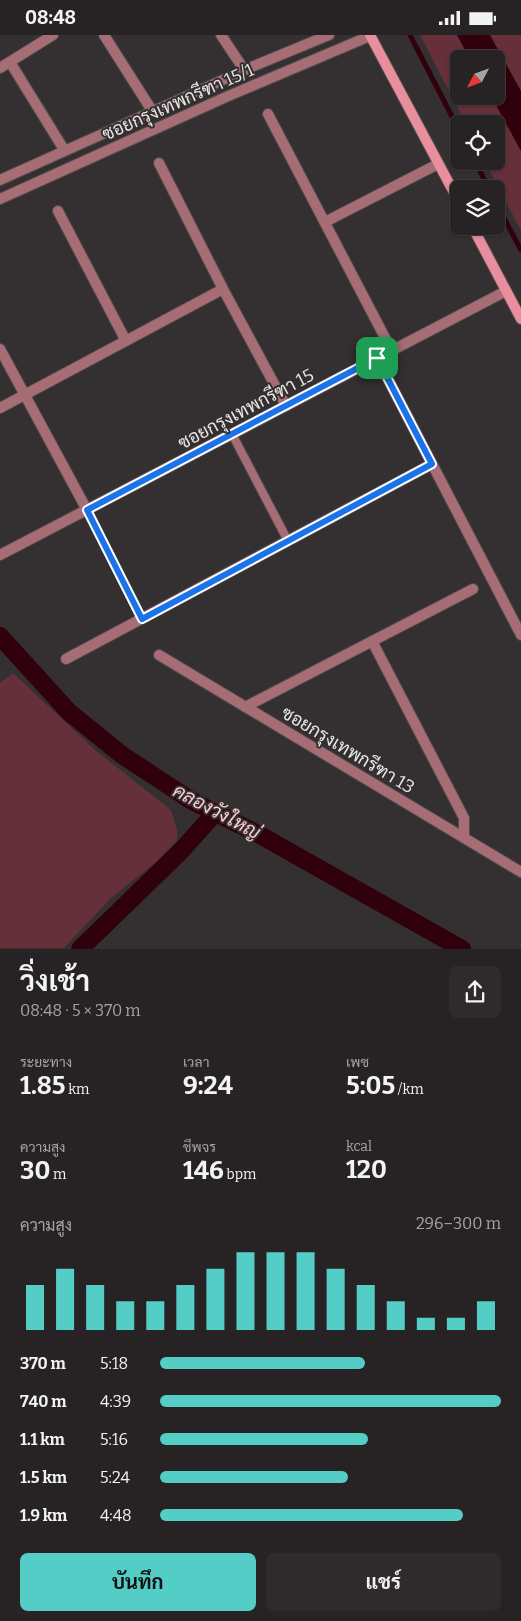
<!DOCTYPE html>
<html lang="th">
<head>
<meta charset="utf-8">
<style>
  body { margin:0; font-family:Bitter,Sarabun,serif; background:#2f2b2c; color:#f1f3f6; height:100vh; display:flex; flex-direction:column; font-size:19px; white-space:nowrap }
  * { box-sizing:border-box; margin:0 }
  p { font-size:16px; color:#a4a4a6 }
  .icon { flex:none; width:28px; height:28px; fill:none; stroke:currentColor; stroke-width:2; stroke-linecap:round; stroke-linejoin:round }
  .map { position:relative; height:914px; overflow:hidden }
  .side { display:flex; flex-direction:column; background:#272324; flex:1 }
  .side>* { flex:none }
  .needle { width:32px; rotate:229deg }
  .fabs { position:absolute; left:450px; top:15px; display:grid; gap:10px }
  .fabs a { display:grid; place-items:center; width:55px; height:55px; border-radius:8px; background:#272324; box-shadow:0 1px 4px #0004,0 0 0 1px #434041; font-size:25px }
  .pin { position:absolute; display:grid; place-items:center; width:42px; height:42px; color:#fff; margin:-21px; border-radius:10px; box-shadow:0 2px 8px #0006 }
  .round { display:grid; place-items:center; flex:none; width:52px; height:52px; border-radius:8px; background:#2f2b2c }
  .head { display:flex; align-items:center; justify-content:space-between; height:85px; padding:0 20px }
  h1 { font-size:28px; font-weight:700; line-height:38px }
  .figures { display:grid; grid-template-columns:repeat(3,1fr); gap:8px; height:85px; padding:5px 20px }
  .figures div { display:grid; align-content:center }
  .figures b { font-size:25px; font-weight:700 }
  .figures small { font-size:14px; font-weight:400 }
  .figures p { font-size:14px }
  .chart { height:140px; padding:10px 20px }
  .chart p { display:flex; justify-content:space-between }
  .chart svg { width:100%; height:90px; margin-top:5px; stroke:#54cdc7; stroke-width:6 }
  .button { display:flex; gap:10px; margin-top:auto; padding:10px 20px }
  .button a { flex:1; height:58px; border-radius:8px; background:#54cdc7; color:#111; font-size:20px; font-weight:700; line-height:58px; text-align:center }
  .button a+a { background:#2f2b2c; color:#f1f3f6 }
  ul { padding:0 20px; list-style:none; font-size:16px }
  li { display:grid; grid-template-columns:80px 60px 1fr; align-items:center; height:38px }
  li i { height:12px; border-radius:6px; background:#54cdc7 }
  .status { display:flex; justify-content:space-between; align-items:center; height:35px; padding:0 25px; background:#272324; direction:ltr }
  .status svg { height:14px; fill:currentColor }
  .map>svg:first-child { display:block }
  .green { fill:#653039; fill-rule:evenodd }
  .water { fill:#30000c }
  .lines { fill:none; stroke-linecap:round; stroke-linejoin:round }
  .stream { stroke:#30000c; stroke-width:5 }
  .canal { stroke:#30000c; stroke-width:18 }
  .lane-casing { stroke:#514c4d; stroke-width:10 }
  .street-casing { stroke:#514c4d; stroke-width:12 }
  .secondary-casing { stroke:#514c4d; stroke-width:12 }
  .lane { stroke:#a66d75; stroke-width:8 }
  .street { stroke:#a66d75; stroke-width:10 }
  .secondary { stroke:#e88e9c; stroke-width:10 }
  .route-casing { stroke:#fff; stroke-width:10 }
  .route { stroke:#1a73e8; stroke-width:6 }
  .labels { text-anchor:middle; stroke-width:4; stroke-linejoin:round; paint-order:stroke }
  .street-label { font-size:18px; fill:#e9e6e6; stroke:#342f30 }
  .water-label { font-size:19px; font-style:italic; fill:#fdced3; stroke:#342f30 }
</style>
</head>
<body>
<div class="status"><b>08:48</b><svg viewBox="0 0 49 12"><path d="M0 12V9h3v3zM5 12V6h3v6zM10 12V3h3v9zM15 12V0h3v12zM26 1h20v11H26zM47 4h2v5h-2z"/></svg></div>
<div class="map">
<svg width="521" height="914" viewBox="0 0 521 914">
  <rect width="100%" height="100%" fill="#342f30"/>
  <path class="green" d="M420 0H521V196L485 126H496V89H466ZM459 24H496V61H459Z
    M13 638 94 714 171 775 177 794V805L156 827 111 863 64 913H0V648Z"/>
  <path class="water" d="M457 0H490L521 56V116L491 61H496V24H470Z"/>
  <g class="lines">
    <path class="stream" d="M410 0 459 95
      M475 126 489 154
      M496 168 521 215"/>
    <path class="canal" d="M0 601 69 677 122 720 192 766 260 800 462 914
      M80 914 181 816 215 778"/>
    <defs>
      <path id="lane" d="M232 399 288 506
        M87 475 142 584"/>
      <path id="street" d="M104 0 151 74
        M221 0 241 30
        M10 27 63 113
        M0 33 53 0
        M268 79 392 316
        M159 128 223 254 286 371
        M0 145 254 31 329 0
        M0 164 226 62 370 1
        M58 176 126 306
        M325 187 438 129
        M0 314 87 475
        M377 323 521 600
        M0 373 223 254
        M0 520 506 256
        M372 606 464 783V803
        M159 620 521 837
        M66 624 432 429
        M245 672 473 554"/>
      <path id="secondary" d="M370 0 459 167
        M472 191 521 284"/>
    </defs>
    <use href="#lane" class="lane-casing"/>
    <use href="#street" class="street-casing"/>
    <use href="#secondary" class="secondary-casing"/>
    <use href="#lane" class="lane"/>
    <use href="#street" class="street"/>
    <use href="#secondary" class="secondary"/>
  </g>
  <g class="lines">
    <defs>
      <path id="route" d="M377 323 432 429 142 584 87 475Z"/>
    </defs>
    <use href="#route" class="route-casing"/>
    <use href="#route" class="route"/>
  </g>
  <g class="labels">
    <g class="street-label">
      <text transform="translate(178 67) rotate(-24)" y="6">ซอยกรุงเทพกรีฑา 15/1</text>
      <text transform="translate(246 374) rotate(-28)" y="6">ซอยกรุงเทพกรีฑา 15</text>
      <text transform="translate(348 715) rotate(31)" y="6">ซอยกรุงเทพกรีฑา 13</text>
    </g>
    <g class="water-label">
      <text transform="translate(217 776) rotate(28)" y="7">คลองวังใหญ่</text>
    </g>
  </g>
</svg>
<div class="fabs">
<a><svg class="needle" viewBox="-14 -14 28 28"><path d="M0-13l5 13h-10z" fill="#e53935"/><path d="M0 13l5-13h-10z" fill="#a4a4a6"/></svg></a>
<a><svg class="icon" aria-label="locate" viewBox="0 0 24 24"><circle cx="12" cy="12" r="6"/><path d="M12 2v4M12 18v4M2 12h4M18 12h4"/></svg></a>
<a><svg class="icon" aria-label="layers" viewBox="0 0 24 24"><path d="M12 4l9 5-9 5-9-5zM3 14l9 5 9-5"/></svg></a>
</div>
<div class="pin" style="left:377px;top:323px;background:#1e9e55"><svg class="icon" aria-label="arrive" viewBox="0 0 24 24"><path d="M6 21V4h12l-3 4 3 4H6"/></svg></div>
</div>
<section class="side">
<div class="head"><div><h1>วิ่งเช้า</h1><p>08:48 · 5 × 370 m</p></div><a class="round"><svg class="icon" aria-label="share" viewBox="0 0 24 24"><path d="M12 15V3M7 8l5-5 5 5M5 13v7h14v-7"/></svg></a></div>
<div class="figures">
<div><p>ระยะทาง</p><b>1.85<small> km</small></b></div>
<div><p>เวลา</p><b>9:24</b></div>
<div><p>เพซ</p><b>5:05<small> /km</small></b></div>
</div>
<div class="figures">
<div><p>ความสูง</p><b>30<small> m</small></b></div>
<div><p>ชีพจร</p><b>146<small> bpm</small></b></div>
<div><p>kcal</p><b>120</b></div>
</div>
<div class="chart"><p><span>ความสูง</span>296–300 m</p>
<svg viewBox="0 0 160 44" preserveAspectRatio="none"><path d="M5 44V22M15 44V14M25 44V22M35 44V30M45 44V30M55 44V22M65 44V14M75 44V6M85 44V6M95 44V6M105 44V14M115 44V22M125 44V30M135 44V38M145 44V38M155 44V30"/></svg>
</div>
<ul>
<li><b>370 m</b>5:18<i style="width:60%"></i></li>
<li><b>740 m</b>4:39<i style="width:100%"></i></li>
<li><b>1.1 km</b>5:16<i style="width:61%"></i></li>
<li><b>1.5 km</b>5:24<i style="width:55%"></i></li>
<li><b>1.9 km</b>4:48<i style="width:89%"></i></li>
</ul>
<div class="button"><a>บันทึก</a><a>แชร์</a></div>
</section>
</body>
</html>
